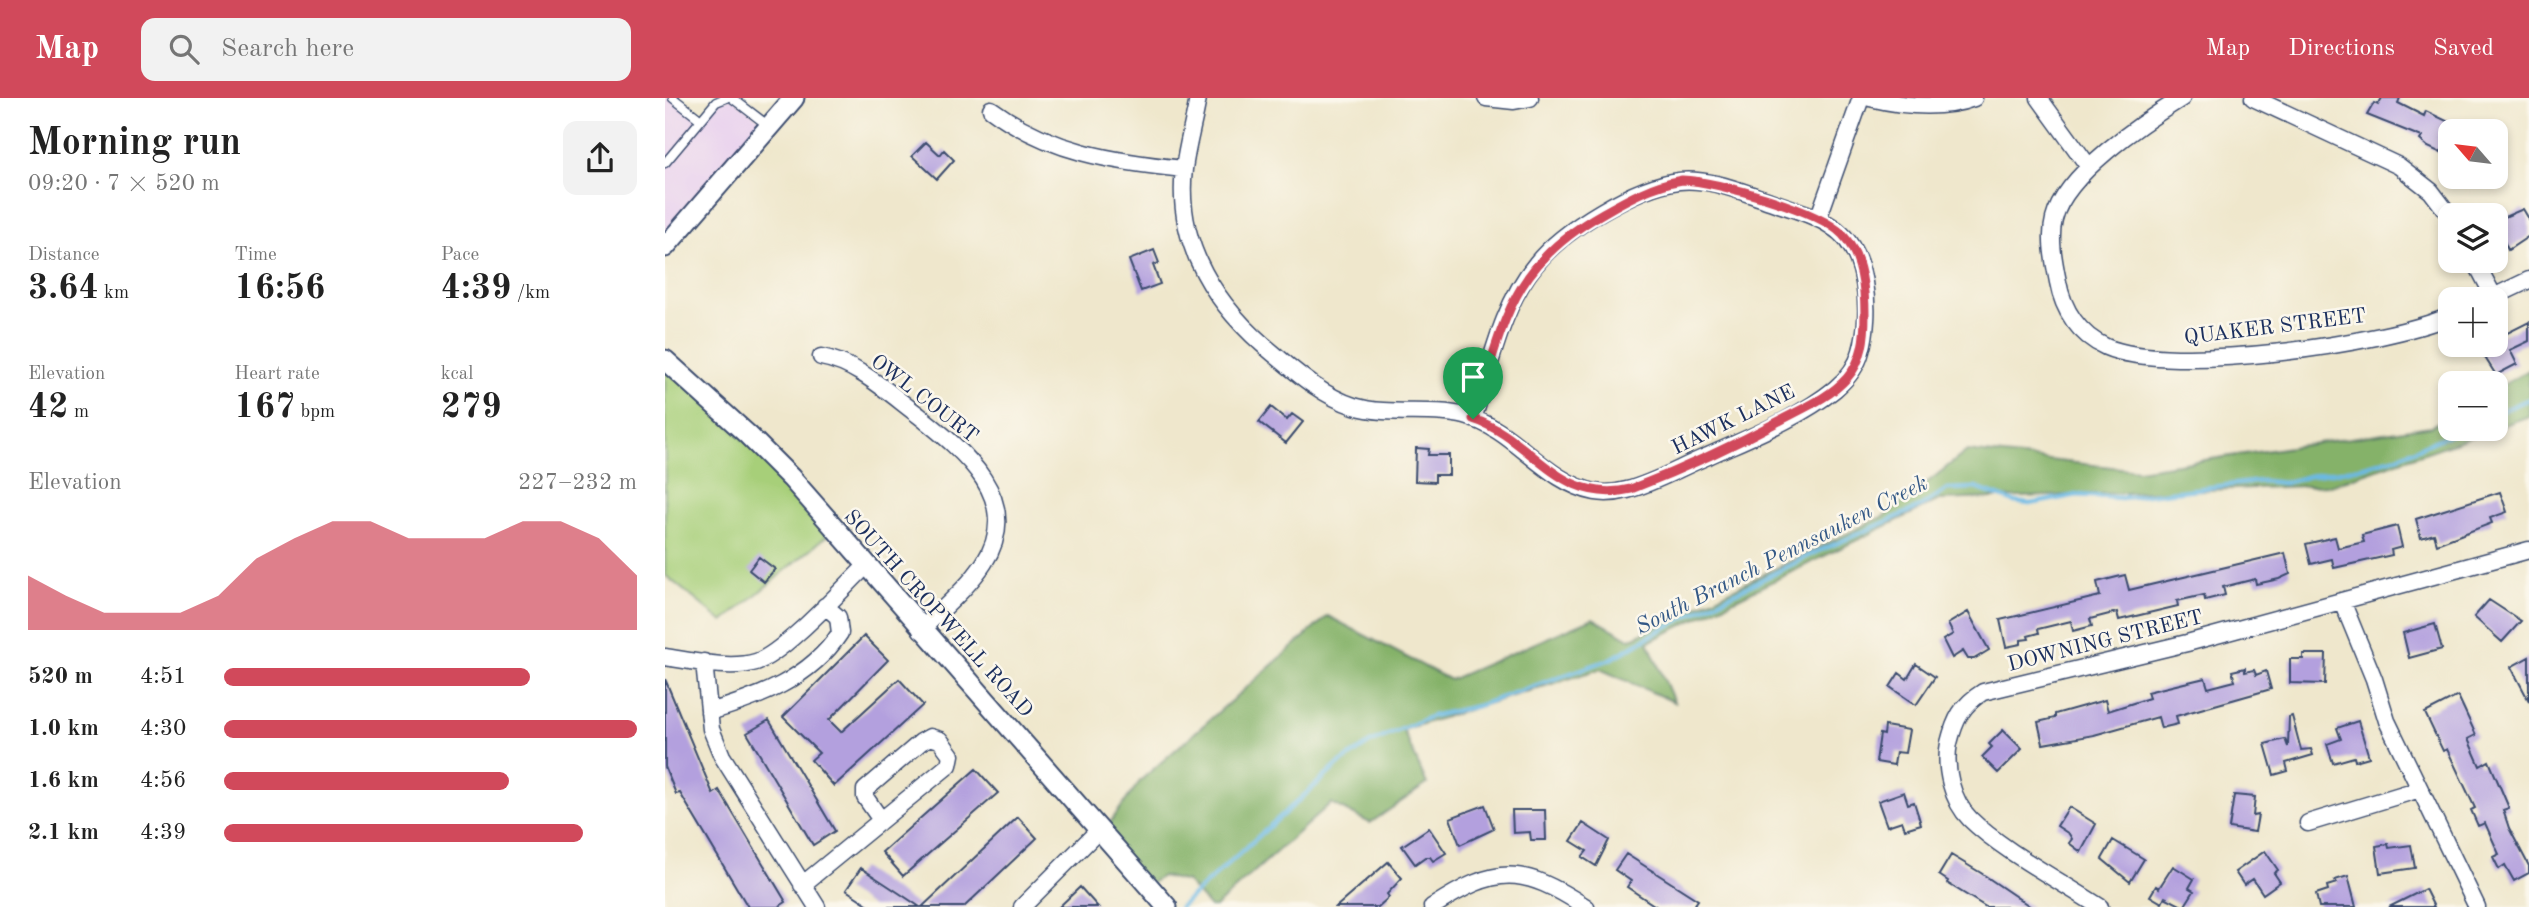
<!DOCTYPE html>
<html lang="en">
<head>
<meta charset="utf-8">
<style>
  body { margin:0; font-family:"Old Standard TT",serif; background:#f2f2f2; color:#222; height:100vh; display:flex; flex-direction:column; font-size:26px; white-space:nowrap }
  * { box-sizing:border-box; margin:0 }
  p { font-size:23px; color:#767676 }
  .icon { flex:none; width:38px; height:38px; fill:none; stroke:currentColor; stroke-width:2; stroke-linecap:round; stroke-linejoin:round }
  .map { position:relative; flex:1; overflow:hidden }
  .panel { display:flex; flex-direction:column; background:#fff; width:665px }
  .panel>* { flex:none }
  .needle { width:46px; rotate:298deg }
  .fabs { position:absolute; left:1773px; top:21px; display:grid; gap:14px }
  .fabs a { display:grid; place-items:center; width:70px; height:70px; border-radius:14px; background:#fff; box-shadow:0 4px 10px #0003; font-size:35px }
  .pin { position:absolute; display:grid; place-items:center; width:60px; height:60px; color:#fff; margin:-72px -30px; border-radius:50% 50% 50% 0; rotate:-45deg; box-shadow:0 0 7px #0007 }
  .pin .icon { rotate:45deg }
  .round { display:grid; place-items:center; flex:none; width:74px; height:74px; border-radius:14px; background:#f2f2f2 }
  .head { display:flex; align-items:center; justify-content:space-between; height:119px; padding:0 28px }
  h1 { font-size:38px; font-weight:700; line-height:52px }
  .figures { display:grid; grid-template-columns:repeat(3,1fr); gap:10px; height:119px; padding:7px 28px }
  .figures div { display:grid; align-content:center }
  .figures b { font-size:35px; font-weight:700 }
  .figures small { font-size:19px; font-weight:400 }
  .figures p { font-size:19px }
  .chart { height:196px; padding:14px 28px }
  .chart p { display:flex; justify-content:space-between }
  .chart svg { width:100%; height:126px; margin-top:7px; fill:#d1495b; opacity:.7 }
  ul { padding:0 28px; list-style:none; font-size:23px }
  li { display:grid; grid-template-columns:112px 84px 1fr; align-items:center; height:52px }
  li i { height:18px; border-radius:9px; background:#d1495b }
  header { display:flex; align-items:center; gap:42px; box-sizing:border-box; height:98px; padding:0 35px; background:#d1495b; color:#fff }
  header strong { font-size:33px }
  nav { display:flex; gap:38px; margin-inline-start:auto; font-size:24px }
  .search { width:490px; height:63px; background:#f2f2f2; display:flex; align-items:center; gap:18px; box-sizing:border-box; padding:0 24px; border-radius:14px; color:#767676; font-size:26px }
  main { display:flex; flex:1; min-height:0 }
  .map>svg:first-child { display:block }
  .built { fill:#e9d2ee }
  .green { fill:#a7cf79; stroke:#617f6c; stroke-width:2 }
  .forest { fill:#85b269; stroke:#507064; stroke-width:2 }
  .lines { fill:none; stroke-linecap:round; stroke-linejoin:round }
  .stream { stroke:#6bb9e5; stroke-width:4.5 }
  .building { fill:#b3a0de }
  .service-casing { stroke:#3b4b6e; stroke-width:11 }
  .minor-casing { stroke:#3b4b6e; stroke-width:19 }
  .tertiary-casing { stroke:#3b4b6e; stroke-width:23 }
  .service { stroke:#fff; stroke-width:8 }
  .minor { stroke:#fff; stroke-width:16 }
  .tertiary { stroke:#fff; stroke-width:19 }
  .route-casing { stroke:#fff; stroke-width:14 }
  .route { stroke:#d1495b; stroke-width:9 }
  .labels { text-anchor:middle; stroke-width:5; stroke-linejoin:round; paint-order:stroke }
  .street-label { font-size:21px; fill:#1b2f5e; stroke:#fbf7ec }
  .water-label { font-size:23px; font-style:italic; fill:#335886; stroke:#fbf7ec }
</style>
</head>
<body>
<header>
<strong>Map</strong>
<div class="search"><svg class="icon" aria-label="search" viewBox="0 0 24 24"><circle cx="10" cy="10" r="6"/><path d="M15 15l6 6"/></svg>Search here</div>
<nav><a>Map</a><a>Directions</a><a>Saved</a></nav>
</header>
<main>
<section class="panel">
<div class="head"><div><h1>Morning run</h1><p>09:20 · 7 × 520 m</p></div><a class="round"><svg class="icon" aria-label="share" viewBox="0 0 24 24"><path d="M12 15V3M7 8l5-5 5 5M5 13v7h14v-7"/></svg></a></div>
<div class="figures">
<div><p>Distance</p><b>3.64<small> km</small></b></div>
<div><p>Time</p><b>16:56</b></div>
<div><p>Pace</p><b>4:39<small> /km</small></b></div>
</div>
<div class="figures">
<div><p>Elevation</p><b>42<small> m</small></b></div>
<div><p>Heart rate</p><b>167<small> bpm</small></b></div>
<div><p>kcal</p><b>279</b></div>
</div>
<div class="chart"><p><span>Elevation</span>227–232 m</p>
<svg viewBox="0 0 160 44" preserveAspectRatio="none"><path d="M0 44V25L10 32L20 38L30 38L40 38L50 32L60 19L70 12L80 6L90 6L100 12L110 12L120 12L130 6L140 6L150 12L160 25V44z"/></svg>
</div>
<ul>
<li><b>520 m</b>4:51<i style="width:74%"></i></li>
<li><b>1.0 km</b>4:30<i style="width:100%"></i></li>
<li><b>1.6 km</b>4:56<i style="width:69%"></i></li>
<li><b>2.1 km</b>4:39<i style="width:87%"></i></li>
</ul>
</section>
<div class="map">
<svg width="1864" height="809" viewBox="0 0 1864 809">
  <rect width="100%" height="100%" fill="#fbf7ec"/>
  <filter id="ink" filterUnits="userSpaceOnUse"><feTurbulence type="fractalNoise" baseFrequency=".0143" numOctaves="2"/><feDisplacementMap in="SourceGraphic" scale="14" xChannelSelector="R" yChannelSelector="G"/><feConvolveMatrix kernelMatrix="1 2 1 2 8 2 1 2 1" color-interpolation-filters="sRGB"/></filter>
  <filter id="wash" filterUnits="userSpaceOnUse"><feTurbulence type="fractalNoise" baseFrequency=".00686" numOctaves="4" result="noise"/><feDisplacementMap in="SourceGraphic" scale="28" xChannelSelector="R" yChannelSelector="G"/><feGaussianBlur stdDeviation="1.57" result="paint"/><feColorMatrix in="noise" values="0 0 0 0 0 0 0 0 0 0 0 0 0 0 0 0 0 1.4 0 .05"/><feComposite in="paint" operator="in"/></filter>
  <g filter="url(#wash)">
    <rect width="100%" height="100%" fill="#efe7cc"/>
    <path class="built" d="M0 0H8L36 22 51 4 67 0 105 29 0 149Z"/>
    <path class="green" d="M0 262 169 432 58 524 0 477Z"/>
    <path class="forest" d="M1864 272V318L1831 330V291Z
      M1785 317V331H1829L1666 387 1274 402 983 544 1009 604 935 571 738 632 762 686 705 725 666 705 550 809H545L522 784 497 778 482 788 438 734 476 682 663 518 785 582 928 520 965 541 1221 417 1302 353 1473 372 1766 328Z"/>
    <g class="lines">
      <path class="stream" d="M1830 316 1864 301
        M515 809 674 666 705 645 767 618 812 608 946 561 997 531 1152 454 1257 408 1282 391 1311 390 1349 404 1365 406 1412 397 1456 400 1597 383 1619 385 1644 378 1693 370 1732 359 1798 331"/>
    </g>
    <g id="blocks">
      <path class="building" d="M1717 0H1735L1733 5 1759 18 1761 13 1790 27 1776 55 1763 49 1755 42 1757 39 1702 17 1709 5 1713 7Z
        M261 44 275 57 279 52 289 62 272 81 247 58Z
        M1858 111 1864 121V138L1843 152 1830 123Z
        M489 152 494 165 488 167 495 186 476 193 464 162Z
        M1864 224V243L1845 252 1852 266 1831 277 1812 247H1830V241Z
        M606 309 622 322 627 316 638 324 621 345 594 324Z
        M751 350 764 351 763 357H784V377H770V384L750 383Z
        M1835 394 1842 414 1825 420 1827 425 1772 446 1769 436 1756 440 1751 421Z
        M1732 428 1737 449 1726 452 1727 457 1669 470 1667 461 1646 466 1641 446 1670 439 1673 450 1699 444 1697 437Z
        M1620 455 1625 476 1614 481 1591 486 1590 481 1558 489 1560 497 1540 502 1539 497 1512 503 1513 508 1454 522 1452 514 1425 521 1427 528 1408 533 1406 523 1373 531 1374 535 1363 538 1364 541 1356 542V546L1341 549 1335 522 1435 498 1432 484 1460 477 1464 492Z
        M94 459 110 471 99 484 84 472Z
        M1824 502 1856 523 1837 544 1809 519Z
        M1303 514 1324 552 1309 561H1303L1298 553 1287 560 1278 542 1288 536 1283 526Z
        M1770 526 1777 551 1744 560 1738 535Z
        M199 538 223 562 164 622 176 634 234 581 258 607 169 688 146 662 154 655 118 619Z
        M1638 556H1661L1660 586 1625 585V561H1638Z
        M1864 559V603L1846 569Z
        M1251 566 1270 579 1251 607 1225 589 1234 575 1242 581Z
        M1580 570V574L1589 572 1591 577 1601 573 1606 591 1511 618 1513 626 1496 630 1493 619 1429 637 1378 646 1373 624 1390 620V616L1440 602 1443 613 1484 600 1482 594 1540 580 1543 590 1570 583 1567 573Z
        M0 581 48 696 54 692 121 804 113 809H83L15 695 11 696 0 669Z
        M1793 598 1811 637 1803 641 1815 668 1824 663 1844 710 1838 712 1844 730 1864 768V775L1849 783 1840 767 1834 771 1828 759 1834 756 1820 725 1813 728 1806 712 1810 710 1782 651 1778 653 1760 615Z
        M1627 618 1636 652 1646 651 1648 657 1621 665 1623 673 1609 677 1600 646 1620 641 1623 649 1624 619Z
        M104 622 170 733 148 747 82 635Z
        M1693 623 1704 659 1690 663 1689 659 1668 665 1662 646 1676 641 1672 630Z
        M1220 628 1244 632 1240 655 1231 654 1229 667 1211 664 1215 636 1219 637Z
        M1338 632 1357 651 1333 675 1317 659 1327 649 1324 646Z
        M311 671 333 695 238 778 217 754Z
        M1239 694 1243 706 1249 704 1256 726 1240 731 1237 723 1222 728 1213 703Z
        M1569 697 1590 699 1588 718 1593 717 1590 734 1564 730Z
        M820 707 829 731 795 747 785 720Z
        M1404 709 1431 726 1416 754 1404 745 1407 741 1404 736 1392 728Z
        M847 712H880L881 742H866L865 734 848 735Z
        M353 719 372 740 299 809H257Z
        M918 725 944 742 931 768 917 759 922 753 906 743Z
        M764 730 781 755 768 763 765 759H760L750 766 737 748Z
        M1448 742 1479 761 1465 784 1437 761Z
        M1723 746 1724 750 1746 747 1750 770 1715 775 1711 748Z
        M1600 753 1613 772 1609 775 1615 784 1598 796 1588 781 1579 787 1570 774Z
        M961 756 1033 802 1028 809H992L962 789 966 783 950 772Z
        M1286 757 1316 775 1366 809H1321L1282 785 1283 783 1274 777Z
        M723 764 737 780 722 796 724 799 713 809H671Z
        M1508 768 1529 781 1524 790 1529 793 1519 809 1500 799 1497 805 1485 798 1491 788 1494 790Z
        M196 770 237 797 255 809H207L181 792Z
        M1683 778 1691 809H1654L1651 796 1663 792 1662 788 1672 785 1670 782Z
        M415 789 433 809H394Z
        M1760 791 1769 809H1724Z"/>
    </g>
  </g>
  <g filter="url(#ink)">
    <use href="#blocks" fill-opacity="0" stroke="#3b4b6e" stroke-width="2"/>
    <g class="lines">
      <defs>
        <path id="service" d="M8 0 36 22
          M67 0 105 29
          M0 65 51 4 61 0"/>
        <path id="minor" d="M533 0C529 24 522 47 519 71 510 147 552 210 609 256 633 276 658 298 689 308 725 319 764 309 800 318 850 331 879 384 930 394 941 396 951 395 962 392 990 385 1016 369 1043 358 1085 339 1133 321 1170 291 1183 280 1192 269 1196 253 1207 215 1203 150 1166 128 1146 115 1121 109 1099 101 1072 92 1043 80 1014 83 970 88 898 132 871 166 836 208 825 270 808 321
          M821 0 849 3 865 0
          M1205 0C1238 8 1276 12 1309 0
          M1374 0 1424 69
          M1517 0C1478 24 1400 76 1389 121 1384 140 1389 164 1393 184 1398 212 1414 237 1441 249 1505 277 1720 246 1785 218
          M1588 0 1734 68 1766 93 1785 118
          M326 11C384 54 449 64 519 71
          M1153 121 1196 0
          M1810 163 1829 199
          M1824 201 1864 182
          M156 259C192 265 224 295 252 316 297 352 360 401 319 465 303 490 277 511 256 532
          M1677 503 1709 581 1722 623 1812 809
          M0 559C27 563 65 572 91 564 118 556 178 490 201 468
          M39 564 46 631 57 658 152 809
          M44 614C93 600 145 581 175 535L173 519 160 508
          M1643 725 1755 691
          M137 787 284 667 286 657 275 642 265 639 256 644 200 692V699L216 722
          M357 809 434 732
          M767 809C832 767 856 767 921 809
          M1435 809C1397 784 1335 751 1305 721 1287 703 1279 670 1284 645 1290 621 1297 607 1318 594L1522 545 1864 452"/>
        <path id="tertiary" d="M0 149 129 0
          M0 262 83 337 126 380 502 809"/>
      </defs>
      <use href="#service" class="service-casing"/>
      <use href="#minor" class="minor-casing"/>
      <use href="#tertiary" class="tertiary-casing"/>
      <use href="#service" class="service"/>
      <use href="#minor" class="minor"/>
      <use href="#tertiary" class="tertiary"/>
    </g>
  </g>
  <g class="lines" filter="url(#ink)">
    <defs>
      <path id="route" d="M1017 82C1052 83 1153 112 1177 136 1196 156 1200 189 1200 216 1200 239 1198 262 1182 280 1165 299 1141 309 1120 320 1070 347 1018 371 966 391 893 408 868 340 808 321 839 225 844 168 938 115 964 100 988 87 1017 82Z"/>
    </defs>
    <use href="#route" class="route-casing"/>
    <use href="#route" class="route"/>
  </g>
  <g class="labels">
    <g class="street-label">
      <text transform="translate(1610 228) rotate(-7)" y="7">QUAKER STREET</text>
      <text transform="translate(260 300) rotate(38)" y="7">OWL COURT</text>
      <text transform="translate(1068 321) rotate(-26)" y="7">HAWK LANE</text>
      <text transform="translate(274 515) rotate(48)" y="7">SOUTH CROPWELL ROAD</text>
      <text transform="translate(1440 542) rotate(-14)" y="7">DOWNING STREET</text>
    </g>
    <g class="water-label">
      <text transform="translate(1116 456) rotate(-27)" y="8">South Branch Pennsauken Creek</text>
    </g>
  </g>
</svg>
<div class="fabs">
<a><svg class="needle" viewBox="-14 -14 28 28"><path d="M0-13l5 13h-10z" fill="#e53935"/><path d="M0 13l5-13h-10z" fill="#767676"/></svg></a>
<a><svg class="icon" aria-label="layers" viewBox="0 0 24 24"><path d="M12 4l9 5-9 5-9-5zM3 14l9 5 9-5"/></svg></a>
<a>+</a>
<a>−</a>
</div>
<div class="pin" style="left:808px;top:321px;background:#1e9e55"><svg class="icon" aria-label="arrive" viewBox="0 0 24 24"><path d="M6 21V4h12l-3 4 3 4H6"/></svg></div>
</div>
</main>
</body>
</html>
